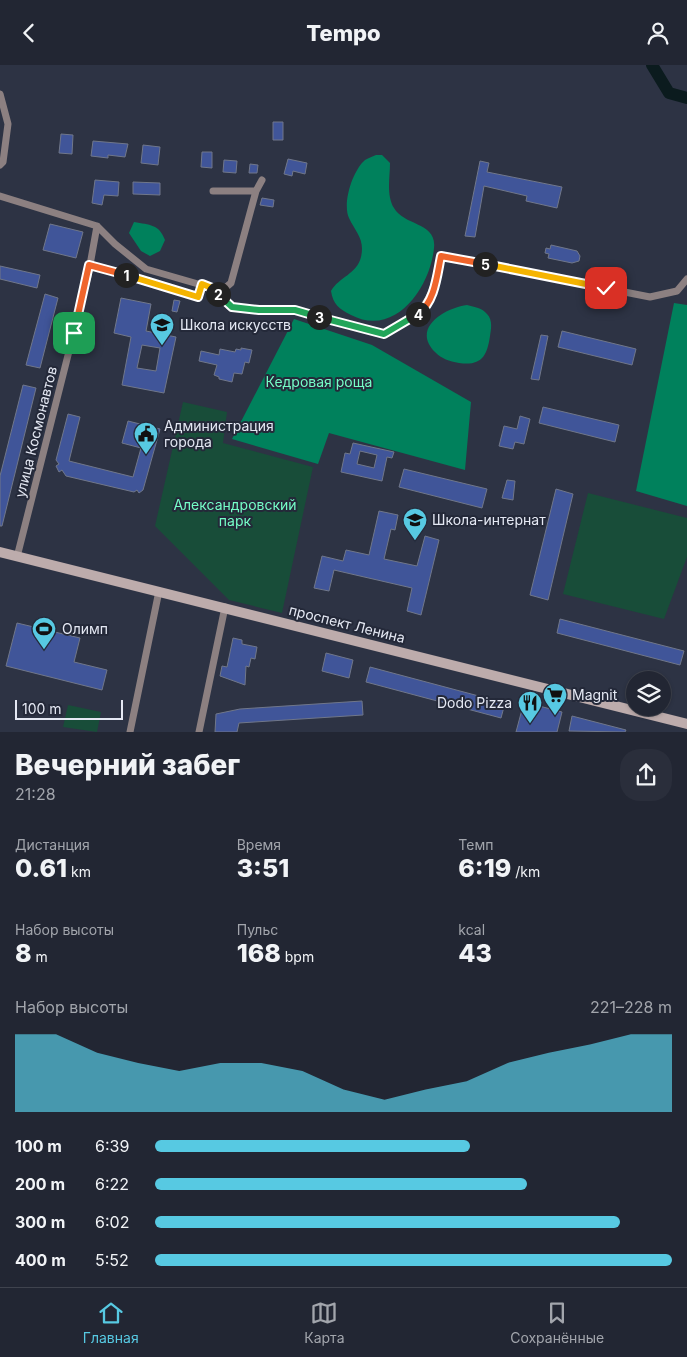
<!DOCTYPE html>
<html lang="ru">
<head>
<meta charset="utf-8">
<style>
  body { margin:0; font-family:Inter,sans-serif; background:#2a2e3b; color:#f1f3f6; height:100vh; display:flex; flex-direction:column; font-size:19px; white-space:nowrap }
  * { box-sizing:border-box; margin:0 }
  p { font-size:16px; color:#a2a5ac }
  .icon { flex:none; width:28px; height:28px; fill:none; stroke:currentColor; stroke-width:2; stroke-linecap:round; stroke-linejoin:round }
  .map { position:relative; height:667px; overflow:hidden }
  .sheet { display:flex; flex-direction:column; background:#222633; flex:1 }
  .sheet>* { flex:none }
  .controls { position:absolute; left:626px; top:606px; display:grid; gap:10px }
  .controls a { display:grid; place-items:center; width:45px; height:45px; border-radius:50%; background:#222633; box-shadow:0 1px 4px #0004,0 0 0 1px #3f434e; font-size:25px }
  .scale { position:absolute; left:15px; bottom:12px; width:108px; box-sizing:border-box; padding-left:5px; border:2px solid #e4e8f3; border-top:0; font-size:14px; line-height:18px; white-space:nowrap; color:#e4e8f3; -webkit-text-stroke:4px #242939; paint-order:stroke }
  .pin { position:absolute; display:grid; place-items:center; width:42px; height:42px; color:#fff; margin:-21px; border-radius:10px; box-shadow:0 2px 8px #0006 }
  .km { position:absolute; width:25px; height:25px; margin:-12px; border-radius:50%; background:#222; color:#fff; font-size:14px; line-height:25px; text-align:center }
  .round { display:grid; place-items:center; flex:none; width:52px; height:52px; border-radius:20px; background:#2a2e3b }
  .summary { display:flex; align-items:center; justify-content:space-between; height:85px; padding:0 15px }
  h1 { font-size:28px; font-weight:800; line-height:38px }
  .stats { display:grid; grid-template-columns:repeat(3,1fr); gap:8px; height:85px; padding:5px 15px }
  .stats div { display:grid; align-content:center }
  .stats b { font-size:25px; font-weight:800 }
  .stats small { font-size:14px; font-weight:400 }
  .stats p { font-size:14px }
  .chart { height:140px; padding:10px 15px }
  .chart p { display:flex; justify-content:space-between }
  .chart svg { width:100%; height:90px; margin-top:5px; fill:#57c9e2; opacity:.7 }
  ul { padding:0 15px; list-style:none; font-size:16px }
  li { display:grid; grid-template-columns:80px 60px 1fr; align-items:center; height:38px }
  li i { height:12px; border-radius:6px; background:#57c9e2 }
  header { display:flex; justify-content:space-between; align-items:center; height:65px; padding:0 15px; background:#222633; font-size:22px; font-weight:800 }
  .dock { display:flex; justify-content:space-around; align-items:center; height:70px; border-top:1px solid #3f434e; background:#222633; font-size:14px; color:#a2a5ac }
  .dock a { display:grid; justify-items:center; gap:2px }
  .dock .active { color:#57c9e2 }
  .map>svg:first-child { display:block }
  .green { fill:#184d39 }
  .forest { fill:#00815c }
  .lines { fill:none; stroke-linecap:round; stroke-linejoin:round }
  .river { stroke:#0b1b1e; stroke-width:12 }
  .building { fill:#405599; stroke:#70778a; fill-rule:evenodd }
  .street { stroke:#8c8081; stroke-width:7 }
  .secondary { stroke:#bdacac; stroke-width:10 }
  .split-1-casing { stroke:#fff; stroke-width:10 }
  .split-2-casing { stroke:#fff; stroke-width:10 }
  .split-3-casing { stroke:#fff; stroke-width:10 }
  .split-4-casing { stroke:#fff; stroke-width:10 }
  .split-5-casing { stroke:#fff; stroke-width:10 }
  .split-6-casing { stroke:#fff; stroke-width:10 }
  .split-1 { stroke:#f0652b; stroke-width:6 }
  .split-2 { stroke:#f5b400; stroke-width:6 }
  .split-3 { stroke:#22a559; stroke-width:6 }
  .split-4 { stroke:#22a559; stroke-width:6 }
  .split-5 { stroke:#f0652b; stroke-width:6 }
  .split-6 { stroke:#f5b400; stroke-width:6 }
  .labels { text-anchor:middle; stroke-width:4; stroke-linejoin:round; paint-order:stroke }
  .poi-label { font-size:14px; fill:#e4e8f3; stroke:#242939; text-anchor:start }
  .park-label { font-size:14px; fill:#75fdc7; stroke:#242939 }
  .street-label { font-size:14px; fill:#e4e8f3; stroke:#242939 }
</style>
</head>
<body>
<header><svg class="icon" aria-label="back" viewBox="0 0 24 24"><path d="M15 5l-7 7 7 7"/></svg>Tempo<svg class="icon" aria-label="person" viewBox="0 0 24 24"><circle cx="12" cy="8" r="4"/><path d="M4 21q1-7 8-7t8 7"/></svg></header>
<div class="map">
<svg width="687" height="667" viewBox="0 0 687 667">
  <rect width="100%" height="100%" fill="#2d3344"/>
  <path class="green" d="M183 337 227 347 223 378 313 402 282 548 229 535 155 461Z
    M588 428 687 453V492L664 554 563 529Z
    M68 640 101 647 97 667 63 662Z"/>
  <path class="forest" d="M376 90H382L390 98C390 112 386 130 394 143 404 161 437 157 434 183 430 223 395 273 351 250 339 244 333 239 331 226 339 212 357 209 361 192 365 174 356 168 349 153 342 138 353 105 365 95 368 93 372 92 376 90Z
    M134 157C150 160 159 159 165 175L160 186 150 191 141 186 129 168Z
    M674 238 687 240V441L636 426Z
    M467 240C475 242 482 243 487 249 493 255 491 264 490 271 487 292 481 301 459 298 449 296 442 294 435 287 411 263 445 243 467 240Z
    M294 254 372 280 471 337 465 405 329 368 318 399 232 374Z"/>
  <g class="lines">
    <path class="river" d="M652 0 669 28 687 33"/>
  </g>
  <path class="building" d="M273 57H283V75H273Z
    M61 69 73 70 72 89 59 88Z
    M93 76 128 79 125 92 108 90V93L91 91Z
    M143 80 160 82 158 100 141 98Z
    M202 87H212V103L201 102Z
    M288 94 307 98 305 109 293 106 292 111 284 109Z
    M224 95 237 96 236 108 223 107Z
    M480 96 489 98 487 107 562 122 557 143 526 136 527 131 484 121 475 172 465 171Z
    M250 99 258 100 257 108H249Z
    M95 115 119 117 118 131 104 130 102 140 92 138Z
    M133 117 160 118V130L133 129Z
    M262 133 274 135 273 142 260 140Z
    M50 159 83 167 76 193 43 185Z
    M551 180 577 186 580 191 579 196 572 198 548 193 549 189 545 188 546 183 550 184Z
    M0 201 40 210 37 223 0 214Z
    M45 229 58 233 40 303 26 300Z
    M121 233 151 239 146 266 176 272 164 328 122 320 131 272 114 268ZM142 280 160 283 156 306 137 303Z
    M174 235 180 236 177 247 172 246Z
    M562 266 636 284 632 300 558 282Z
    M541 270 548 271 539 315 531 314Z
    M241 283 252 285 249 298 245 297 242 309 234 308 232 317 219 314V312L214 310 217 300 199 296 201 286 219 290 220 284 235 287 236 284 241 285Z
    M23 320 36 323 2 461H0V411Z
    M543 342 619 360 615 377 539 358Z
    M68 349 80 352 69 396 133 412 141 383 122 378 128 356 160 364 143 425 139 428 137 425 134 427 66 411 62 405 59 407 56 401 59 399 56 395Z
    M520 351 530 354 524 379 515 377 513 384 499 381 504 361 517 364Z
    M353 378 394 387 392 393 387 392 382 416 341 407 345 388 350 389ZM360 386 377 390 374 403 357 399Z
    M404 404 487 424 482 443 399 422Z
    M507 415 515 416 513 435 502 433Z
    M556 424 573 429 548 535 530 530Z
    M379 446 398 450 395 465 391 464 384 494 417 501 425 471 439 475 421 550 407 546 412 523 334 505 329 526 314 523 322 491 343 496 346 485 369 490Z
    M560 554 684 586 680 600 557 568Z
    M17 558 80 573 74 597 107 605 102 625 6 601Z
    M233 573 242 575V579L257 582 255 594 251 593 249 602 246 601 245 620 220 611 222 601 227 602Z
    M326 588 353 595 349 613 322 606Z
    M370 602 505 638 501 653 366 617Z
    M362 636 363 650 239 658 237 667H215L216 649 240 644Z
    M524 637 562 647 557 667H516Z
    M572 651 626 665 625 667 569 666Z"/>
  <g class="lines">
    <path class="street" d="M0 29 8 59 3 97 0 100
      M213 126H256L262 115
      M0 131 97 161 115 179 146 204 212 223 232 242 259 245H295L384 269C427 247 431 238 441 191L650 232 677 226 687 214
      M89 200 198 232 202 219
      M218 229 231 218 256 126
      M17 492 88 211 97 161
      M130 667 159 526
      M199 667 225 542"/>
    <path class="secondary" d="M0 487 687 659"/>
  </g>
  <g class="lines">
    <defs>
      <path id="split-1" d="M74 268 89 200 126 210"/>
      <path id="split-2" d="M126 210 198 232 202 219 212 223 218 229"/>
      <path id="split-3" d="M218 229 232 242 259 245H295L319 252"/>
      <path id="split-4" d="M319 252 384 269 418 249"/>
      <path id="split-5" d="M418 249C435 237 437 210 441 191L485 199"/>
      <path id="split-6" d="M485 199 606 223"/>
    </defs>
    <use href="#split-1" class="split-1-casing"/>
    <use href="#split-2" class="split-2-casing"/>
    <use href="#split-3" class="split-3-casing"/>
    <use href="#split-4" class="split-4-casing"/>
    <use href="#split-5" class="split-5-casing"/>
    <use href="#split-6" class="split-6-casing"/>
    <use href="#split-1" class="split-1"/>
    <use href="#split-2" class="split-2"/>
    <use href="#split-3" class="split-3"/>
    <use href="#split-4" class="split-4"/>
    <use href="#split-5" class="split-5"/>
    <use href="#split-6" class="split-6"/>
  </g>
  <defs>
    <symbol id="school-pin" viewBox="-11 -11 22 30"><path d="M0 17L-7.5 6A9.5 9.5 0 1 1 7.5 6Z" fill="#57c9e2" stroke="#242939"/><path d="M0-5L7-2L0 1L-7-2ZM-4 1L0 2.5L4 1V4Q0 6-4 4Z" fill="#111"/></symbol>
    <symbol id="civic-pin" viewBox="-11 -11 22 30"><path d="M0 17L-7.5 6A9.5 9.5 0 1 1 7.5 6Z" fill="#57c9e2" stroke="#242939"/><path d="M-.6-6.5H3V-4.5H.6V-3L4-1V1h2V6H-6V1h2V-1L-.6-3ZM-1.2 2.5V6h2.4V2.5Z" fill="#111"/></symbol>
    <symbol id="stadium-pin" viewBox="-11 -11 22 30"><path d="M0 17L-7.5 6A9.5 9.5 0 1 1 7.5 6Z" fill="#57c9e2" stroke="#242939"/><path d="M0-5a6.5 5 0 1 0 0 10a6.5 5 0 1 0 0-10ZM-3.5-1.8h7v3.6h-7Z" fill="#111"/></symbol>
    <symbol id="supermarket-pin" viewBox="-11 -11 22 30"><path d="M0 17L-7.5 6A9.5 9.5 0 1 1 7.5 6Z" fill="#57c9e2" stroke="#242939"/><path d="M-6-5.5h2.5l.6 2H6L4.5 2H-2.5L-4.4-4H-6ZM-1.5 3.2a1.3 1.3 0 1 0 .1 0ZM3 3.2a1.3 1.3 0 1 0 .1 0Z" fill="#111"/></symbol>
    <symbol id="restaurant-pin" viewBox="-11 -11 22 30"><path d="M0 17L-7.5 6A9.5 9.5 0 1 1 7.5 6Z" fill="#57c9e2" stroke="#242939"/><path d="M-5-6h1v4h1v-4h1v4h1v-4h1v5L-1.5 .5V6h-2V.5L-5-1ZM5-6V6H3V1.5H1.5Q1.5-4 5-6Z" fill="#111"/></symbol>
  </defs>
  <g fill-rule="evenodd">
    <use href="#school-pin" x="148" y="246" width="28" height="38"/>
    <use href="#civic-pin" x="132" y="355" width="28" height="38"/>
    <use href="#school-pin" x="401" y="441" width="28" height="38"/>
    <use href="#stadium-pin" x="30" y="550" width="28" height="38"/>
    <use href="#supermarket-pin" x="541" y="616" width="28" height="38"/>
    <use href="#restaurant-pin" x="516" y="624" width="28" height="38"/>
  </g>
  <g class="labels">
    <g class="poi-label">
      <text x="180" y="265">Школа искусcтв</text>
      <text x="164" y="366">Администрация<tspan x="164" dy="16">города</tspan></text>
      <text x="432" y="460">Школа-интернат</text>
      <text x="62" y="569">Олимп</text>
      <text x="572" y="635">Magnit</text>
      <text x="512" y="643" text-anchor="end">Dodo Pizza</text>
    </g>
    <g class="park-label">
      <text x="319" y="322">Кедровая роща</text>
      <text x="235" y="445">Александровский<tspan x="235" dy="16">парк</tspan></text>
    </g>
    <g class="street-label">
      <text transform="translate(36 367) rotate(-76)" y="5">улица Космонавтов</text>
      <text transform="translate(347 559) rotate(14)" y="5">проспект Ленина</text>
    </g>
  </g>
</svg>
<div class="controls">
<a><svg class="icon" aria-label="layers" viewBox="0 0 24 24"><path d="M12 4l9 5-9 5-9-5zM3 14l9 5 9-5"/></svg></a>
</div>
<div class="scale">100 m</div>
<div class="pin" style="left:74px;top:268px;background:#1e9e55"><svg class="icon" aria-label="arrive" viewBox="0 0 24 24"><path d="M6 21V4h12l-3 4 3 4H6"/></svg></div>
<div class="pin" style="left:606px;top:223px;background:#d93025"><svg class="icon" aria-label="check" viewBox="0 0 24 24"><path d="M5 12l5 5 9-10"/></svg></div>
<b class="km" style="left:126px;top:210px">1</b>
<b class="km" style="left:218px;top:229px">2</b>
<b class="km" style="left:319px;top:252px">3</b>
<b class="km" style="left:418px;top:249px">4</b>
<b class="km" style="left:485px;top:199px">5</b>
</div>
<section class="sheet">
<div class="summary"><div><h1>Вечерний забег</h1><p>21:28</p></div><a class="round"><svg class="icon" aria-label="share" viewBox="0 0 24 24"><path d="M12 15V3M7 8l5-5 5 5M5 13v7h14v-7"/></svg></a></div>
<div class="stats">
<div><p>Дистанция</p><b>0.61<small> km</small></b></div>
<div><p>Время</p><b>3:51</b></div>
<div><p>Темп</p><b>6:19<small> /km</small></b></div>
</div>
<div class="stats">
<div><p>Набор высоты</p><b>8<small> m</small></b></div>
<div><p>Пульс</p><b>168<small> bpm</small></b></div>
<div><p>kcal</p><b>43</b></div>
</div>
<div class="chart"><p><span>Набор высоты</span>221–228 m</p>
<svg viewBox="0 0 160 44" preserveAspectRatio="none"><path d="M0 44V6L10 6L20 15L30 20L40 24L50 20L60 20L70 24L80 33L90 38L100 33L110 29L120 20L130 15L140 11L150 6L160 6V44z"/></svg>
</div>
<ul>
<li><b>100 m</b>6:39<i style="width:61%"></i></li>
<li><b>200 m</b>6:22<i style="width:72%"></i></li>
<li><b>300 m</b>6:02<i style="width:90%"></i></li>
<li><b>400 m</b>5:52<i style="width:100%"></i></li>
</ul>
</section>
<nav class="dock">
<a class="active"><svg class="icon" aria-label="home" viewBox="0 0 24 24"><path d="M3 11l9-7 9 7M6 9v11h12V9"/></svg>Главная</a>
<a><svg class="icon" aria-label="map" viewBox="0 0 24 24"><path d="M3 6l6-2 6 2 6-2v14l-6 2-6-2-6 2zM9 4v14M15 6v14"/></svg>Карта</a>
<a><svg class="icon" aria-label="saved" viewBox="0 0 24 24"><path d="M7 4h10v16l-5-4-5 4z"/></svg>Сохранённые</a>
</nav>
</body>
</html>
